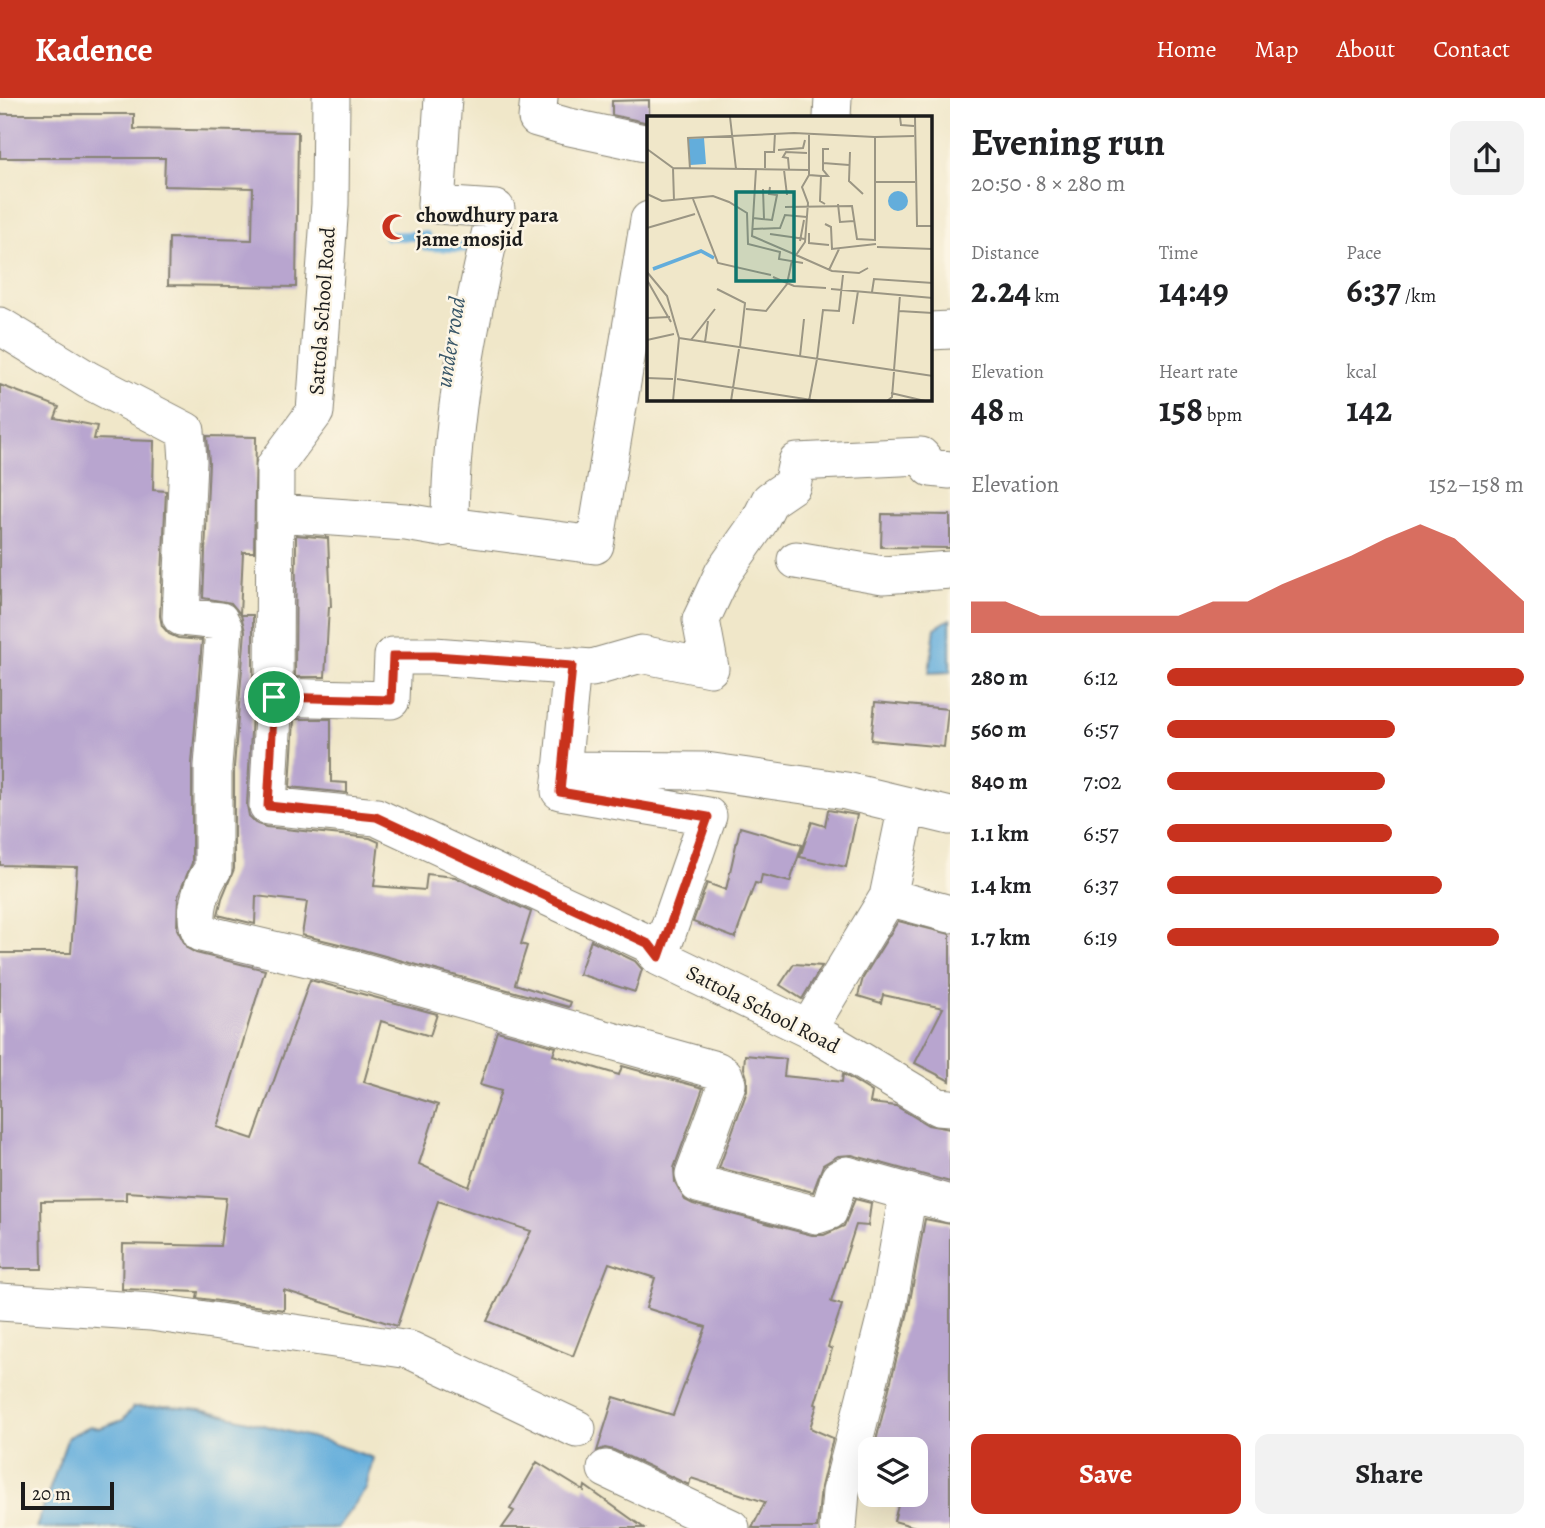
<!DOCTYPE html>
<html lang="en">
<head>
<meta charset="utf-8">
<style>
  body { margin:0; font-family:Alegreya,serif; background:#f2f2f2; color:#202124; height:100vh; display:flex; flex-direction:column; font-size:26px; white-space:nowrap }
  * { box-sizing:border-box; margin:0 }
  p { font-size:23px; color:#757577 }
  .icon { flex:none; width:38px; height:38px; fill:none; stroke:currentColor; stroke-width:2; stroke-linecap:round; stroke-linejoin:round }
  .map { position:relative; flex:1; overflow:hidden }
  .drawer { display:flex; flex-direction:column; background:#fff; width:595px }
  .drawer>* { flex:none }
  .tools { position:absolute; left:858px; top:1339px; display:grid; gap:14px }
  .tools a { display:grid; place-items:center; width:70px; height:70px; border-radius:14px; background:#fff; box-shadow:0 7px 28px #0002; font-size:35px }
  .scale { position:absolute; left:21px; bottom:18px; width:93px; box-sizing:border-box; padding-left:7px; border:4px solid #1c1c1c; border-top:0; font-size:19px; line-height:24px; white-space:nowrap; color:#1c1c1c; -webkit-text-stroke:5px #fcf5e5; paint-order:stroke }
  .pin { position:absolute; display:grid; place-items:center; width:60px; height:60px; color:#fff; margin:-30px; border:4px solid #fff; border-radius:50%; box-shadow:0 2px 7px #0007 }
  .round { display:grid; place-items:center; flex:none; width:74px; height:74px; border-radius:14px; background:#f2f2f2 }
  .summary { display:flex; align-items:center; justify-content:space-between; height:119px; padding:0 21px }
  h1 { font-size:38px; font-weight:700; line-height:52px }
  .figures { display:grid; grid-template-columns:repeat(3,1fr); gap:10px; height:119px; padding:7px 21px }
  .figures div { display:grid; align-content:center }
  .figures b { font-size:35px; font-weight:700 }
  .figures small { font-size:19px; font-weight:400 }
  .figures p { font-size:19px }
  .chart { height:196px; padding:14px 21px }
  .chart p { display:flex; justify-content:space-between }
  .chart svg { width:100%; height:126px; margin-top:7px; fill:#c8321e; opacity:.7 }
  .action { display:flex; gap:14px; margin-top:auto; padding:14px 21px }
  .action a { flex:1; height:80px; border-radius:14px; background:#c8321e; color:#fff; font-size:28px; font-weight:700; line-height:80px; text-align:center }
  .action a+a { background:#f2f2f2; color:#202124 }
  ul { padding:0 21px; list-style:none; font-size:23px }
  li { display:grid; grid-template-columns:112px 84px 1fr; align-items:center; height:52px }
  li i { height:18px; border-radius:9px; background:#c8321e }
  header { display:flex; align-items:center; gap:42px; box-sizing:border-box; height:98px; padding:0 35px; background:#c8321e; color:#fff }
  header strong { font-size:33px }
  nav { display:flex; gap:38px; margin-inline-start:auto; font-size:24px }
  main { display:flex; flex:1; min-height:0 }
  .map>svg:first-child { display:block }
  .water { fill:#63addb; stroke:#40647c; stroke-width:2 }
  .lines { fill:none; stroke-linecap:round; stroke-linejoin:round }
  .stream { stroke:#63addb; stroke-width:10 }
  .building { fill:#b8a5cf }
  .minor-casing { stroke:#868272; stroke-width:39 }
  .minor { stroke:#fff; stroke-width:37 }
  .route-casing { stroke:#fff; stroke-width:14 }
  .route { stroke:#c8321e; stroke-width:9 }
  .labels { text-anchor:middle; stroke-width:5; stroke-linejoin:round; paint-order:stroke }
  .poi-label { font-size:21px; font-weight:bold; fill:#1c1c1c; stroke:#fcf5e5; text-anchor:start }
  .street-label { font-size:21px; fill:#1c1c1c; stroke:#fcf5e5 }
  .water-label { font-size:23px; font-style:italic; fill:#385668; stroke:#fcf5e5 }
  .inset-river { fill:none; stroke:#63addb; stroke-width:3.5 }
  .inset-road { fill:none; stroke:#9b9684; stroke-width:2 }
  .view { fill:#0f766e; fill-opacity:0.15; stroke:#0f766e; stroke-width:3.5 }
  .inset-edge { fill:none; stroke:#1c1c1c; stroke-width:3.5 }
</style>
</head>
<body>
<header>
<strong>Kadence</strong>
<nav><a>Home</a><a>Map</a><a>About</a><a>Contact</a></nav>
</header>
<main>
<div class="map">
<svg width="950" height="1430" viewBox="0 0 950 1430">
  <rect width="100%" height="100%" fill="#fcf5e5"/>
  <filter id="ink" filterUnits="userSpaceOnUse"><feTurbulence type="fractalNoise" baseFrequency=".0143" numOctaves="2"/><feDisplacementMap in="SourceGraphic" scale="14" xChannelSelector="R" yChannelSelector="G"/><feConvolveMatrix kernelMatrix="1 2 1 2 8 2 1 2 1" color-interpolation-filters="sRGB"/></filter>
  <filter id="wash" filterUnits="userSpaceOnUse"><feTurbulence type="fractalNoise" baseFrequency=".00686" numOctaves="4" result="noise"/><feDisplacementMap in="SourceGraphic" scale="28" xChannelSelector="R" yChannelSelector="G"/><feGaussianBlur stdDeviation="1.57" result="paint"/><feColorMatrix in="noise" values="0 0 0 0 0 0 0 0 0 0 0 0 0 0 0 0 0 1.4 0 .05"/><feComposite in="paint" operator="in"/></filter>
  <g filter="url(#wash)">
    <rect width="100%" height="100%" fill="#f0e7c9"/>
    <path class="water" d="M950 521V574L929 575 935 530Z
      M170 1308 201 1311 329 1344 373 1360 366 1391 337 1430H36L68 1339 90 1328 100 1330 123 1322 133 1309Z"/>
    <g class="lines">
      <path class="stream" d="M388 138H426
        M426 148 478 150"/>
    </g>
    <g id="blocks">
      <path class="building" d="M649 2V25L612 17V3Z
        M0 16H134V31L298 34 296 189 168 187 169 140 252 142 253 90 164 88 165 60H0Z
        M0 287 59 309 55 320 97 328 94 341 154 343 153 392 166 393 160 518 162 528 169 536 178 540 202 542 192 666V765L178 798 177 831 187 850 196 855 265 872 217 1029 253 1041 310 882 437 916 430 938 381 923 364 984 438 1007 419 1066 469 1089 501 993 480 987 497 933 556 949 553 957 619 977 622 968 703 990 674 1070 675 1084 685 1102 693 1106 812 1137H824L844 1128 855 1101 871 1105 868 1128 856 1127 831 1204 842 1207 828 1249 832 1251 815 1306 817 1307 810 1330 833 1340 821 1389 817 1430H752L765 1404 691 1380 689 1387 614 1352 605 1350 597 1353 614 1299 673 1317 706 1229 646 1210 655 1180 609 1165 573 1258 487 1223 531 1133 438 1103 397 1228 284 1192V1212L197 1200 198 1194 122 1191 123 1146 220 1148 226 1100 126 1094V1102L41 1103 42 1171H0V855H71L77 769 0 767Z
        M207 338 256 339 254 454H243L240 516 231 505 203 500 209 364Z
        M882 416 950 417V450L881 449Z
        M296 437 328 440 331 509H329L325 579H295Z
        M241 517H253V598L247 707 249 718 257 726 266 729 370 740 379 744 374 788 425 792 427 776 455 779 531 814 521 846 527 848 515 886 571 904 569 909 356 850 302 837 307 804 256 798 255 826 218 817 222 800 234 771V669L245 533Z
        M875 604 948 611 944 649 871 642Z
        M294 621H331V684L347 685V695L290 689Z
        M828 712 857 717 846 769 800 759 812 724 825 728Z
        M740 729 802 747 790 784 762 777 760 786 755 785 735 840 693 824 707 785 726 792Z
        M898 823 950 836V983L915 965 943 910 883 897 881 905 858 898 863 880Z
        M591 842 635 863 642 871 635 894 579 876Z
        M794 866 822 868 802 901 780 887Z
        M745 957 786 961 784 978 842 984 843 976 872 994 870 1005 896 1008 928 1027 950 1031V1084L852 1057 838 1058 823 1067 813 1094 719 1070 747 993V980L744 970Z
        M925 1121 950 1126V1430H919L894 1423 901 1396H915V1351H874L908 1214Z
        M537 1364 584 1393 585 1388 644 1430H502L514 1413 510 1411Z"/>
    </g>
  </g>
  <g filter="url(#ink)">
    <use href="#blocks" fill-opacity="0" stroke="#868272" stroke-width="2"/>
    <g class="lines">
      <defs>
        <path id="minor" d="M331 0 330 106 315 314 275 368 274 599 268 708 376 719 649 846 659 859 808 931 938 1009 950 1010
          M443 0 436 107 496 111C471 215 450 321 450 428
          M539 0 537 20 565 28 649 46
          M832 19 833 0
          M0 228 88 282 186 333 188 363 181 519 220 523 224 531 213 668V771C202 786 191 818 201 835L350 870 716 972 724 977 727 986 694 1076 698 1086 817 1117 829 1113 839 1081 847 1077 950 1106
          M931 233 950 232
          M276 415 406 424 441 430 450 428 595 447 649 122
          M796 462 883 477 950 472
          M572 568 560 693 708 718 659 859
          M274 599 391 602 393 558H434L592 570 641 556 710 570 701 522 723 475 759 424 770 402 792 387 797 364 921 358 931 370 950 372
          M561 672 706 673 846 693 950 718
          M888 799 907 708
          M808 931 888 799 950 816
          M0 1204 151 1214 410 1252 577 1331
          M606 1371 731 1430
          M838 1430 841 1394 888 1209 908 1095"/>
      </defs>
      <use href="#minor" class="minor-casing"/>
      <use href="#minor" class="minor"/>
    </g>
  </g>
  <g class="lines" filter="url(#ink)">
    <defs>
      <path id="route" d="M393 558H435L572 568 560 694 708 719 659 859 649 846 376 719 268 708 274 599 391 602Z"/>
    </defs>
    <use href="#route" class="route-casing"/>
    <use href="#route" class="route"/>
  </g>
  <defs>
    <symbol id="mosque-bare" viewBox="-9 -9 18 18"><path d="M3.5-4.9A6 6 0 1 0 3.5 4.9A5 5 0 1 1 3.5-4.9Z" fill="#c8321e" stroke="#fcf5e5" stroke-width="2.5" paint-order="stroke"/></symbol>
  </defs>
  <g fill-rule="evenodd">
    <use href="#mosque-bare" x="376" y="110" width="38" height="38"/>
  </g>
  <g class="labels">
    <g class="poi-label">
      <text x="416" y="124">chowdhury para<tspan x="416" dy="24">jame mosjid</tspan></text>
    </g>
    <g class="street-label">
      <text transform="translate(322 213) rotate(-86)" y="7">Sattola School Road</text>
      <text transform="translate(763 911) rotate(27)" y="7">Sattola School Road</text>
    </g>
    <g class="water-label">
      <text transform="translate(450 244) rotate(-81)" y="8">under road</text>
    </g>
  </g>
  <g transform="translate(647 18)">
    <rect width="285" height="285" fill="#f0e7c9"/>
    <path d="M57 22 59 48 43 49 41 23ZM241 85a10 10 0 1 1 20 0a10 10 0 1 1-20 0Z" fill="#63addb"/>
    <path class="inset-river" d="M6 153 54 135 67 142"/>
    <path class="inset-road" d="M83 1 89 53M253 1 254 9 267 10M268 1 270 110H286M162 17V59L174 60 173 85 178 88M0 33 26 52 162 54M131 34 156 32 158 24M203 36 202 65 216 78M176 47 202 49M26 52 27 85M118 52V36H127L128 17M43 53 41 22 147 17 228 21M109 53 105 120 149 139 158 126 161 87 155 71 162 59M142 53 141 42 136 41 139 36 160 37M137 54 140 79M174 60H181L176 54V33H182M229 66H268M116 73 117 103M0 78 15 85 66 80 82 86 100 97 101 128 133 136 132 143 156 147M46 83 71 147 124 159M191 88 193 106 207 105M138 91 205 90 210 123 228 124V21L267 20M106 102 125 104 130 79 122 78 123 71M178 108 184 111 185 133 229 128M0 112 48 98M106 113 133 112 138 99 160 101M162 117V127L182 129M123 118 158 123M153 125 157 104M230 131 286 133M149 139 185 155 212 157 221 152M182 154 192 133M0 156 20 180 32 222 26 285M126 161 147 170 179 172M0 164 24 206M70 173 98 187 93 231M184 173 286 182M225 176 227 163 286 167M99 193 119 195 140 168 145 144M252 195 286 197M0 202 23 201M206 208 211 175M32 222 286 260M0 224 27 218M44 224 68 193M58 226 61 205M153 240 157 203M170 243 176 194 192 195 196 159M247 254 253 179M0 262 26 263M30 263 171 285M244 277 278 285M84 285 92 233M162 285 170 243M240 285 245 281 247 256"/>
    <path class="view" d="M89 76H147V165H89Z"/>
    <rect width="285" height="285" class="inset-edge"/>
  </g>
</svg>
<div class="tools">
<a><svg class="icon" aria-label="layers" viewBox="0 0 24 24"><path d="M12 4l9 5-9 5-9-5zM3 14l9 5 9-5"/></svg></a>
</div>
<div class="scale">20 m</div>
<div class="pin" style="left:274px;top:599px;background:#1e9e55"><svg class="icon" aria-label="arrive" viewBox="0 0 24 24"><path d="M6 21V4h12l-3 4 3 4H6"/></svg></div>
</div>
<section class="drawer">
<div class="summary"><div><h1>Evening run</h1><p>20:50 · 8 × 280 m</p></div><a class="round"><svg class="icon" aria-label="share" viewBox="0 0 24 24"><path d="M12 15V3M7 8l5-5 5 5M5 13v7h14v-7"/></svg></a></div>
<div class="figures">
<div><p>Distance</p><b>2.24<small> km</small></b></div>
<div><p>Time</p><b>14:49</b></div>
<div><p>Pace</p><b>6:37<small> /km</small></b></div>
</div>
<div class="figures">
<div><p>Elevation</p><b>48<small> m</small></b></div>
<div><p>Heart rate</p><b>158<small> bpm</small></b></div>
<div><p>kcal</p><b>142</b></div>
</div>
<div class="chart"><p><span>Elevation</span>152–158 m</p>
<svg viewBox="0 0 160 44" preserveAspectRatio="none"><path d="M0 44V33L10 33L20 38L30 38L40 38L50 38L60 38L70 33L80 33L90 27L100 22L110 17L120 11L130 6L140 11L150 22L160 33V44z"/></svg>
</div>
<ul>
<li><b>280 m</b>6:12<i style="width:100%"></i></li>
<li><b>560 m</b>6:57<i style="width:64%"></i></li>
<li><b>840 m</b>7:02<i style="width:61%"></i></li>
<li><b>1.1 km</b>6:57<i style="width:63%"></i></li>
<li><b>1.4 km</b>6:37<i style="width:77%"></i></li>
<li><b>1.7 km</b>6:19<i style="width:93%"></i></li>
</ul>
<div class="action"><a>Save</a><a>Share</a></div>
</section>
</main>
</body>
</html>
